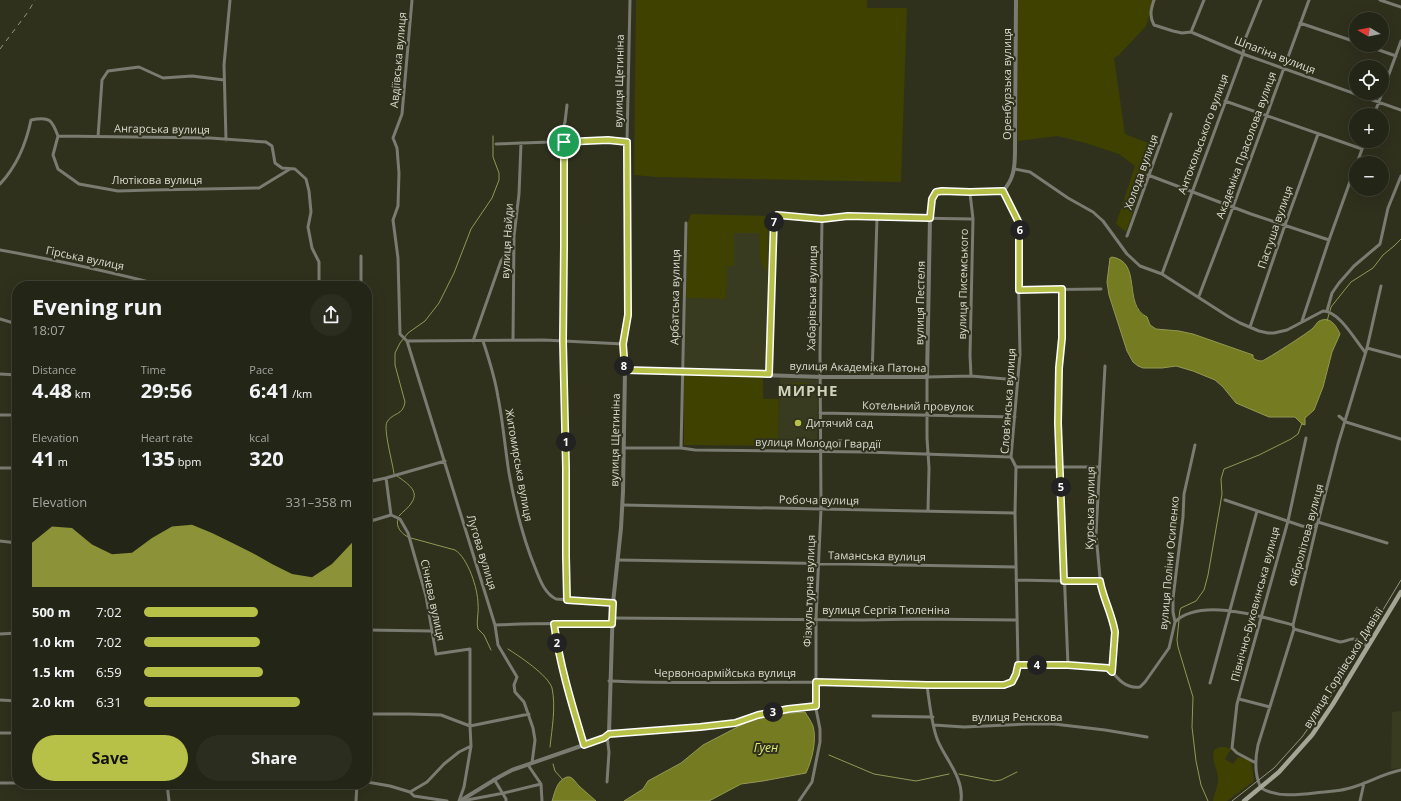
<!DOCTYPE html>
<html lang="en">
<head>
<meta charset="utf-8">
<style>
  body { margin:0; font-family:"Open Sans",sans-serif; background:#2b2d1f; color:#f1f3f6; height:100vh; display:flex; flex-direction:column; font-size:15px; white-space:nowrap }
  * { box-sizing:border-box; margin:0 }
  p { font-size:13px; color:#a3a5a1 }
  .icon { flex:none; width:22px; height:22px; fill:none; stroke:currentColor; stroke-width:2; stroke-linecap:round; stroke-linejoin:round }
  .map { position:relative; flex:1; overflow:hidden }
  .sheet { position:absolute; left:12px; top:281px; width:360px; height:508px; display:flex; flex-direction:column; background:#232516; border-radius:16px; box-shadow:0 4px 16px #0002,0 0 0 1px #404235 }
  .sheet>* { flex:none }
  .needle { width:26px; rotate:279deg }
  .buttons { position:absolute; left:1349px; top:12px; display:grid; gap:8px }
  .buttons a { display:grid; place-items:center; width:40px; height:40px; border-radius:50%; background:#232516; box-shadow:0 4px 16px #0002,0 0 0 1px #404235; font-size:20px }
  .pin { position:absolute; display:grid; place-items:center; width:34px; height:34px; color:#fff; margin:-17px; border:2px solid #fff; border-radius:50%; box-shadow:0 1px 4px #0007 }
  .km { position:absolute; width:20px; height:20px; margin:-10px; border-radius:50%; background:#222; color:#fff; font-size:11px; line-height:20px; text-align:center }
  .round { display:grid; place-items:center; flex:none; width:42px; height:42px; border-radius:21px; background:#2b2d1f }
  .headline { display:flex; align-items:center; justify-content:space-between; height:68px; padding:0 20px }
  h1 { font-size:22px; font-weight:700; line-height:30px }
  .figures { display:grid; grid-template-columns:repeat(3,1fr); gap:6px; height:68px; padding:4px 20px }
  .figures div { display:grid; align-content:center }
  .figures b { font-size:20px; font-weight:700 }
  .figures small { font-size:11px; font-weight:400 }
  .figures p { font-size:11px }
  .chart { height:112px; padding:8px 20px }
  .chart p { display:flex; justify-content:space-between }
  .chart svg { width:100%; height:72px; margin-top:4px; fill:#b8c147; opacity:.7 }
  .cta { display:flex; gap:8px; margin-top:auto; padding:8px 20px }
  .cta a { flex:1; height:46px; border-radius:24px; background:#b8c147; color:#111; font-size:16px; font-weight:700; line-height:46px; text-align:center }
  .cta a+a { background:#2b2d1f; color:#f1f3f6 }
  ul { padding:0 20px; list-style:none; font-size:13px }
  li { display:grid; grid-template-columns:64px 48px 1fr; align-items:center; height:30px }
  li i { height:10px; border-radius:5px; background:#b8c147 }
  .map>svg:first-child { display:block }
  .built { fill:#383b1f }
  .green { fill:#3e4100 }
  .water { fill:#757b20; stroke:#939854 }
  .lines { fill:none; stroke-linecap:round; stroke-linejoin:round }
  .stream { stroke:#939854; stroke-width:1 }
  .minor { stroke:#7a7b71; stroke-width:3 }
  .tertiary { stroke:#7a7b71; stroke-width:4 }
  .secondary { stroke:#a3a695; stroke-width:4.5 }
  .tram { stroke:#939585; stroke-width:1 }
  .rail { stroke:#939585; stroke-width:1; stroke-dasharray:5 5; stroke-linecap:butt }
  .route-casing { stroke:#fff; stroke-width:8 }
  .route { stroke:#b8c147; stroke-width:5 }
  .poi-dot { fill:#b8c147; stroke:#2f311d; stroke-width:1.5 }
  .labels { text-anchor:middle; stroke-width:4; stroke-linejoin:round; paint-order:stroke }
  .street-label { font-size:11px; fill:#dadccf; stroke:#2f311d }
  .poi-label { font-size:11px; fill:#dadccf; stroke:#2f311d; text-anchor:start }
  .water-label { font-size:12px; font-style:italic; fill:#e0ea75; stroke:#2f311d }
  .district-label { font-size:15px; font-weight:bold; letter-spacing:1px; fill:#d0d3ba; stroke:#2f311d }
</style>
</head>
<body>
<div class="map">
<svg width="1401" height="801" viewBox="0 0 1401 801">
  <rect width="100%" height="100%" fill="#2f311d"/>
  <path class="built" d="M691 214 772 216 767 371 684 370 688 222Z
    M780 378 818 380 817 446H778Z
    M1401 711V768L1391 769 1392 712Z"/>
  <path class="green" d="M636 0H867V8H907L901 182 657 177 634 175Z
    M1018 0H1155L1146 26 1119 55 1114 58 1125 134 1156 146 1126 232 1116 224 1135 166 1119 154 1082 142 1057 136 1018 141Z
    M691 214 768 216 767 271C757 263 760 245 759 233H734V266H727L726 299 686 298 688 222Z
    M684 374 763 376V399H779L778 446 684 445Z
    M791 383H808L807 396 791 395Z
    M1220 747H1225L1231 749 1225 759 1233 764 1238 757 1251 759 1254 781 1227 801H1213C1214 794 1218 787 1218 779 1218 769 1211 762 1214 750Z"/>
  <path class="water" d="M1112 257C1143 262 1122 305 1147 317L1150 325 1156 329 1179 331 1193 334 1253 355V358C1256 360 1258 361 1262 361 1267 359 1308 333 1313 328 1316 325 1317 321 1322 320 1331 317 1337 327 1340 334L1332 352 1323 387 1314 410 1305 418V425L1302 424 1295 417H1269L1236 403 1223 387 1215 380 1193 371 1176 366 1162 368H1143L1138 366 1133 362 1127 351 1109 295 1107 282 1110 258Z
    M805 712C808 717 811 721 813 726 817 740 812 760 806 773L763 781 741 784 709 801H624L643 789 648 781 681 763 703 745 753 719 781 714Z
    M567 777H570L573 779 579 786 596 801H552C555 792 557 780 567 777Z"/>
  <g class="lines">
    <path class="stream" d="M1330 311 1331 307 1351 282 1373 268 1383 255 1394 246 1401 239
      M1327 321 1329 314
      M394 474C393 464 383 429 387 422 393 412 403 416 405 402L395 365V353L400 343 408 333 425 321 439 303 454 273 471 229 492 198 499 180V173L493 157V136
      M397 476C405 482 420 490 412 502 409 508 403 511 399 516
      M398 519C395 527 402 534 408 537
      M411 538 455 550C468 558 478 589 478 604 479 613 476 621 478 629L484 635 491 650
      M1179 617 1180 610 1181 608 1196 601 1204 590 1208 575 1220 506 1222 494 1221 479 1224 469 1259 455 1291 439 1298 434 1302 423
      M1179 620 1177 640 1178 647 1193 697 1192 727 1196 761 1201 785 1208 801
      M508 649C519 656 548 675 552 688 556 707 552 728 550 747
      M829 755 874 774 916 781 949 774
      M553 764 555 771 563 780
      M959 774 994 781 1001 780 1017 772"/>
    <path class="minor" d="M412 0 402 114 393 138 397 148 399 173 398 206 393 220 398 258 400 334 407 341 544 340 623 344
      M1154 0C1151 9 1149 16 1154 25L1173 31 1182 33 1191 32 1243 54 1401 110
      M1380 0 1401 7
      M1300 23 1356 42
      M1191 32 1204 0
      M1365 45 1396 56
      M1225 101 1362 149
      M1374 115 1401 41
      M58 136 210 138 266 142 272 146 275 163 282 168 295 169 306 179 309 191 311 212 308 227 312 248 319 262V286
      M58 136 53 155 58 169 79 184 118 191 151 190 259 188 290 169
      M98 137 102 80 108 71 139 67 163 78 192 76 224 80
      M226 140 224 65 230 0
      M496 144 608 140 627 142
      M1357 163 1365 141
      M1015 169 1030 172 1068 198 1093 212 1103 221 1127 254 1140 266 1162 274 1229 317 1240 323 1259 331 1268 333H1274L1287 330 1323 311C1339 311 1355 340 1365 352
      M1148 175 1251 214 1329 240
      M0 184C17 166 26 144 31 120 50 116 52 120 58 136
      M970 193 973 219 970 355 971 376
      M1127 236 1171 114
      M0 250C56 260 111 272 165 286
      M361 256V286
      M1162 274 1243 54 1246 37 1261 0
      M1381 286 1367 348 1338 444 1318 522 1317 524 1293 625 1294 629 1258 745C1255 759 1254 774 1261 788 1279 799 1305 794 1324 792 1331 791 1339 791 1346 789 1365 785 1381 774 1401 770
      M1062 289V338L1059 368 1058 423 1068 665
      M1019 290 1101 289
      M1199 296 1233 207 1309 0
      M1327 311 1332 293 1339 283 1354 266 1380 244 1388 208 1401 176
      M0 319 17 324
      M1302 321 1329 240 1356 165
      M1250 327 1285 225 1318 134
      M513 340 514 236 519 194 521 143
      M407 341 495 625 498 645 517 677 514 685 515 692 524 702 533 728 535 740 532 763
      M473 341 501 261 505 256 514 253
      M483 341C489 359 495 378 498 397 503 422 505 448 509 473 515 506 523 539 536 570 540 580 545 594 556 599L613 603
      M1367 348 1401 357
      M1105 366 1096 534 1101 589 1114 625 1115 631 1112 671
      M625 370 623 344 628 315 627 142 630 0
      M0 374 17 375
      M769 374 774 218 777 215 822 219 848 217 973 219
      M872 377 877 218
      M820 413 1015 417
      M0 415H17
      M1339 416 1346 422 1401 439
      M624 448H681L695 450 866 452 1011 457
      M681 448 686 223
      M1016 467H1099
      M0 468H17
      M386 478 391 515
      M367 482 386 478 445 461
      M1225 500 1302 526 1313 527 1317 524
      M623 505 1015 513
      M928 511 929 468 927 438V377L971 376 1018 380
      M1318 522 1387 543
      M367 524 371 521 391 515 400 519 408 533 426 596 436 654 470 649V726L471 746 464 787 459 801
      M0 541 17 543
      M618 560 1016 567
      M1016 580 1064 581H1100
      M567 600 566 556 567 468 563 341 565 246 564 142 561 136 562 131 565 122 567 105
      M612 618 863 620 918 619 1016 620
      M1175 622C1200 597 1263 617 1293 625
      M554 624C560 666 572 705 584 745
      M495 625C534 623 573 624 612 623
      M1294 629 1340 642C1346 642 1348 639 1353 639 1358 639 1364 644 1368 647
      M367 630 432 631
      M0 634 17 633
      M1018 665H1068L1108 667C1117 678 1125 689 1140 687L1145 682 1169 648 1175 622 1173 612V598L1183 517 1184 494 1195 445
      M609 681C678 684 747 682 816 682 879 683 941 685 1004 685L1012 682 1016 674 1018 665 1015 513 1016 467 1011 457 1020 354 1018 262 1020 228 1017 218 1008 204 1003 191
      M1210 683 1257 511
      M927 685C929 700 932 728 938 741 946 760 964 778 961 801
      M1239 699 1270 707
      M0 700 17 701
      M367 714H410L441 715 470 726
      M873 716 933 717
      M934 725 964 727 1026 724H1054L1105 730 1147 737
      M470 726 529 714
      M0 733H17
      M609 733 700 727 735 723 758 715 789 709 816 706
      M1256 763 1237 753 1232 748 1237 704 1288 521 1306 438
      M528 765 541 784 542 801
      M494 779 506 799V801
      M367 782 390 786 410 792 427 782 444 764 459 752 471 746
      M607 782 609 752 607 736
      M0 783H17
      M156 784H210
      M167 784 169 801
      M342 784 345 785 357 784
      M410 792 414 796 447 801
      M356 801 357 784
      M462 801 504 793 541 784
      M799 801 812 782 820 742V729L816 709V619L821 509 820 353 822 219
      M1360 801 1364 783"/>
    <path class="tertiary" d="M460 801 499 777 512 770 604 738 609 733 613 603 621 528 623 492 625 370 821 377H927L930 218 932 199 936 192 942 191 970 193 1003 191C1014 179 1015 167 1015 150L1016 0"/>
    <path class="secondary" d="M1244 801 1279 772 1312 735 1333 704 1401 592"/>
    <path class="tram" d="M1232 801 1274 768 1302 737 1331 696 1401 580"/>
    <path class="rail" d="M0 49 28 12 35 0"/>
  </g>
  <g class="lines">
    <defs>
      <path id="route" d="M608 140 627 142 628 315 623 344 625 370 769 374 774 218 777 215 822 219 848 216 930 218 932 199 936 192 942 191 970 192 1003 191 1019 223V290L1062 289V338L1059 368 1058 423 1064 581H1100C1103 598 1112 614 1115 632L1112 672 1108 668 1068 665H1018L1016 674 1012 682 1004 685H927L816 682V706L788 709 758 715 735 723 700 727 609 734 604 738 584 745C572 705 560 666 554 624H612L613 603 567 600 566 556V468L563 341 564 246V142Z"/>
    </defs>
    <use href="#route" class="route-casing"/>
    <use href="#route" class="route"/>
  </g>
  <circle class="poi-dot" cx="798" cy="423" r="4"/>
  <g class="labels">
    <g class="street-label">
      <text transform="translate(1275 55) rotate(21)" y="4">Шпагіна вулиця</text>
      <text transform="translate(398 60) rotate(-85)" y="4">Авдіївська вулиця</text>
      <text transform="translate(619 81) rotate(-89)" y="4">вулиця Щетиніна</text>
      <text transform="translate(1007 84) rotate(-90)" y="4">Оренбурзька вулиця</text>
      <text transform="translate(162 129) rotate(1)" y="4">Ангарська вулиця</text>
      <text transform="translate(1203 134) rotate(-70)" y="4">Антокольського вулиця</text>
      <text transform="translate(1246 145) rotate(-70)" y="4">Академіка Прасолова вулиця</text>
      <text transform="translate(1141 172) rotate(-70)" y="4">Холода вулиця</text>
      <text x="157" y="184">Лютікова вулиця</text>
      <text transform="translate(1275 227) rotate(-71)" y="4">Пастуша вулиця</text>
      <text transform="translate(507 241) rotate(-87)" y="4">вулиця Найди</text>
      <text transform="translate(85 258) rotate(12)" y="4">Гірська вулиця</text>
      <text transform="translate(963 284) rotate(-89)" y="4">вулиця Писемського</text>
      <text transform="translate(675 297) rotate(-89)" y="4">Арбатська вулиця</text>
      <text transform="translate(812 298) rotate(-89)" y="4">Хабарівська вулиця</text>
      <text transform="translate(920 303) rotate(-89)" y="4">вулиця Пестеля</text>
      <text transform="translate(858 367) rotate(1)" y="4">вулиця Академіка Патона</text>
      <text transform="translate(1008 401) rotate(-86)" y="4">Слов'янська вулиця</text>
      <text transform="translate(918 406) rotate(1)" y="4">Котельний провулок</text>
      <text transform="translate(615 440) rotate(-89)" y="4">вулиця Щетиніна</text>
      <text transform="translate(818 443) rotate(1)" y="4">вулиця Молодої Гвардії</text>
      <text transform="translate(519 465) rotate(80)" y="4">Житомирська вулиця</text>
      <text transform="translate(819 500) rotate(1)" y="4">Робоча вулиця</text>
      <text transform="translate(1090 508) rotate(-89)" y="4">Курська вулиця</text>
      <text transform="translate(1306 535) rotate(-75)" y="4">Фібролітова вулиця</text>
      <text transform="translate(482 552) rotate(73)" y="4">Лугова вулиця</text>
      <text transform="translate(877 556) rotate(1)" y="4">Таманська вулиця</text>
      <text transform="translate(1169 563) rotate(-85)" y="4">вулиця Поліни Осипенко</text>
      <text transform="translate(809 591) rotate(-88)" y="4">Фізкультурна вулиця</text>
      <text transform="translate(433 600) rotate(78)" y="4">Січнева вулиця</text>
      <text transform="translate(1255 604) rotate(-75)" y="4">Північно-Буковинська вулиця</text>
      <text x="886" y="614">вулиця Сергія Тюленіна</text>
      <text transform="translate(1343 668) rotate(-58)" y="4">вулиця Горлівської Дивізії</text>
      <text x="725" y="677">Червоноармійська вулиця</text>
      <text x="1017" y="721">вулиця Ренскова</text>
    </g>
    <g class="poi-label">
      <text x="806" y="427">Дитячий сад</text>
    </g>
    <g class="water-label">
      <text x="766" y="752">Гуен</text>
    </g>
    <g class="district-label">
      <text x="808" y="396">МИРНЕ</text>
    </g>
  </g>
</svg>
<div class="buttons">
<a><svg class="needle" viewBox="-14 -14 28 28"><path d="M0-13l5 13h-10z" fill="#e53935"/><path d="M0 13l5-13h-10z" fill="#a3a5a1"/></svg></a>
<a><svg class="icon" aria-label="locate" viewBox="0 0 24 24"><circle cx="12" cy="12" r="6"/><path d="M12 2v4M12 18v4M2 12h4M18 12h4"/></svg></a>
<a>+</a>
<a>−</a>
</div>
<div class="pin" style="left:564px;top:142px;background:#1e9e55"><svg class="icon" aria-label="arrive" viewBox="0 0 24 24"><path d="M6 21V4h12l-3 4 3 4H6"/></svg></div>
<b class="km" style="left:566px;top:442px">1</b>
<b class="km" style="left:557px;top:643px">2</b>
<b class="km" style="left:773px;top:712px">3</b>
<b class="km" style="left:1037px;top:665px">4</b>
<b class="km" style="left:1061px;top:487px">5</b>
<b class="km" style="left:1020px;top:230px">6</b>
<b class="km" style="left:774px;top:222px">7</b>
<b class="km" style="left:624px;top:366px">8</b>
<section class="sheet">
<div class="headline"><div><h1>Evening run</h1><p>18:07</p></div><a class="round"><svg class="icon" aria-label="share" viewBox="0 0 24 24"><path d="M12 15V3M7 8l5-5 5 5M5 13v7h14v-7"/></svg></a></div>
<div class="figures">
<div><p>Distance</p><b>4.48<small> km</small></b></div>
<div><p>Time</p><b>29:56</b></div>
<div><p>Pace</p><b>6:41<small> /km</small></b></div>
</div>
<div class="figures">
<div><p>Elevation</p><b>41<small> m</small></b></div>
<div><p>Heart rate</p><b>135<small> bpm</small></b></div>
<div><p>kcal</p><b>320</b></div>
</div>
<div class="chart"><p><span>Elevation</span>331–358 m</p>
<svg viewBox="0 0 160 44" preserveAspectRatio="none"><path d="M0 44V17L10 7L20 8L30 18L40 24L50 23L60 14L70 7L80 6L90 11L100 17L110 23L120 30L130 36L140 38L150 30L160 17V44z"/></svg>
</div>
<ul>
<li><b>500 m</b>7:02<i style="width:55%"></i></li>
<li><b>1.0 km</b>7:02<i style="width:56%"></i></li>
<li><b>1.5 km</b>6:59<i style="width:57%"></i></li>
<li><b>2.0 km</b>6:31<i style="width:75%"></i></li>
</ul>
<div class="cta"><a>Save</a><a>Share</a></div>
</section>
</div>
</body>
</html>
